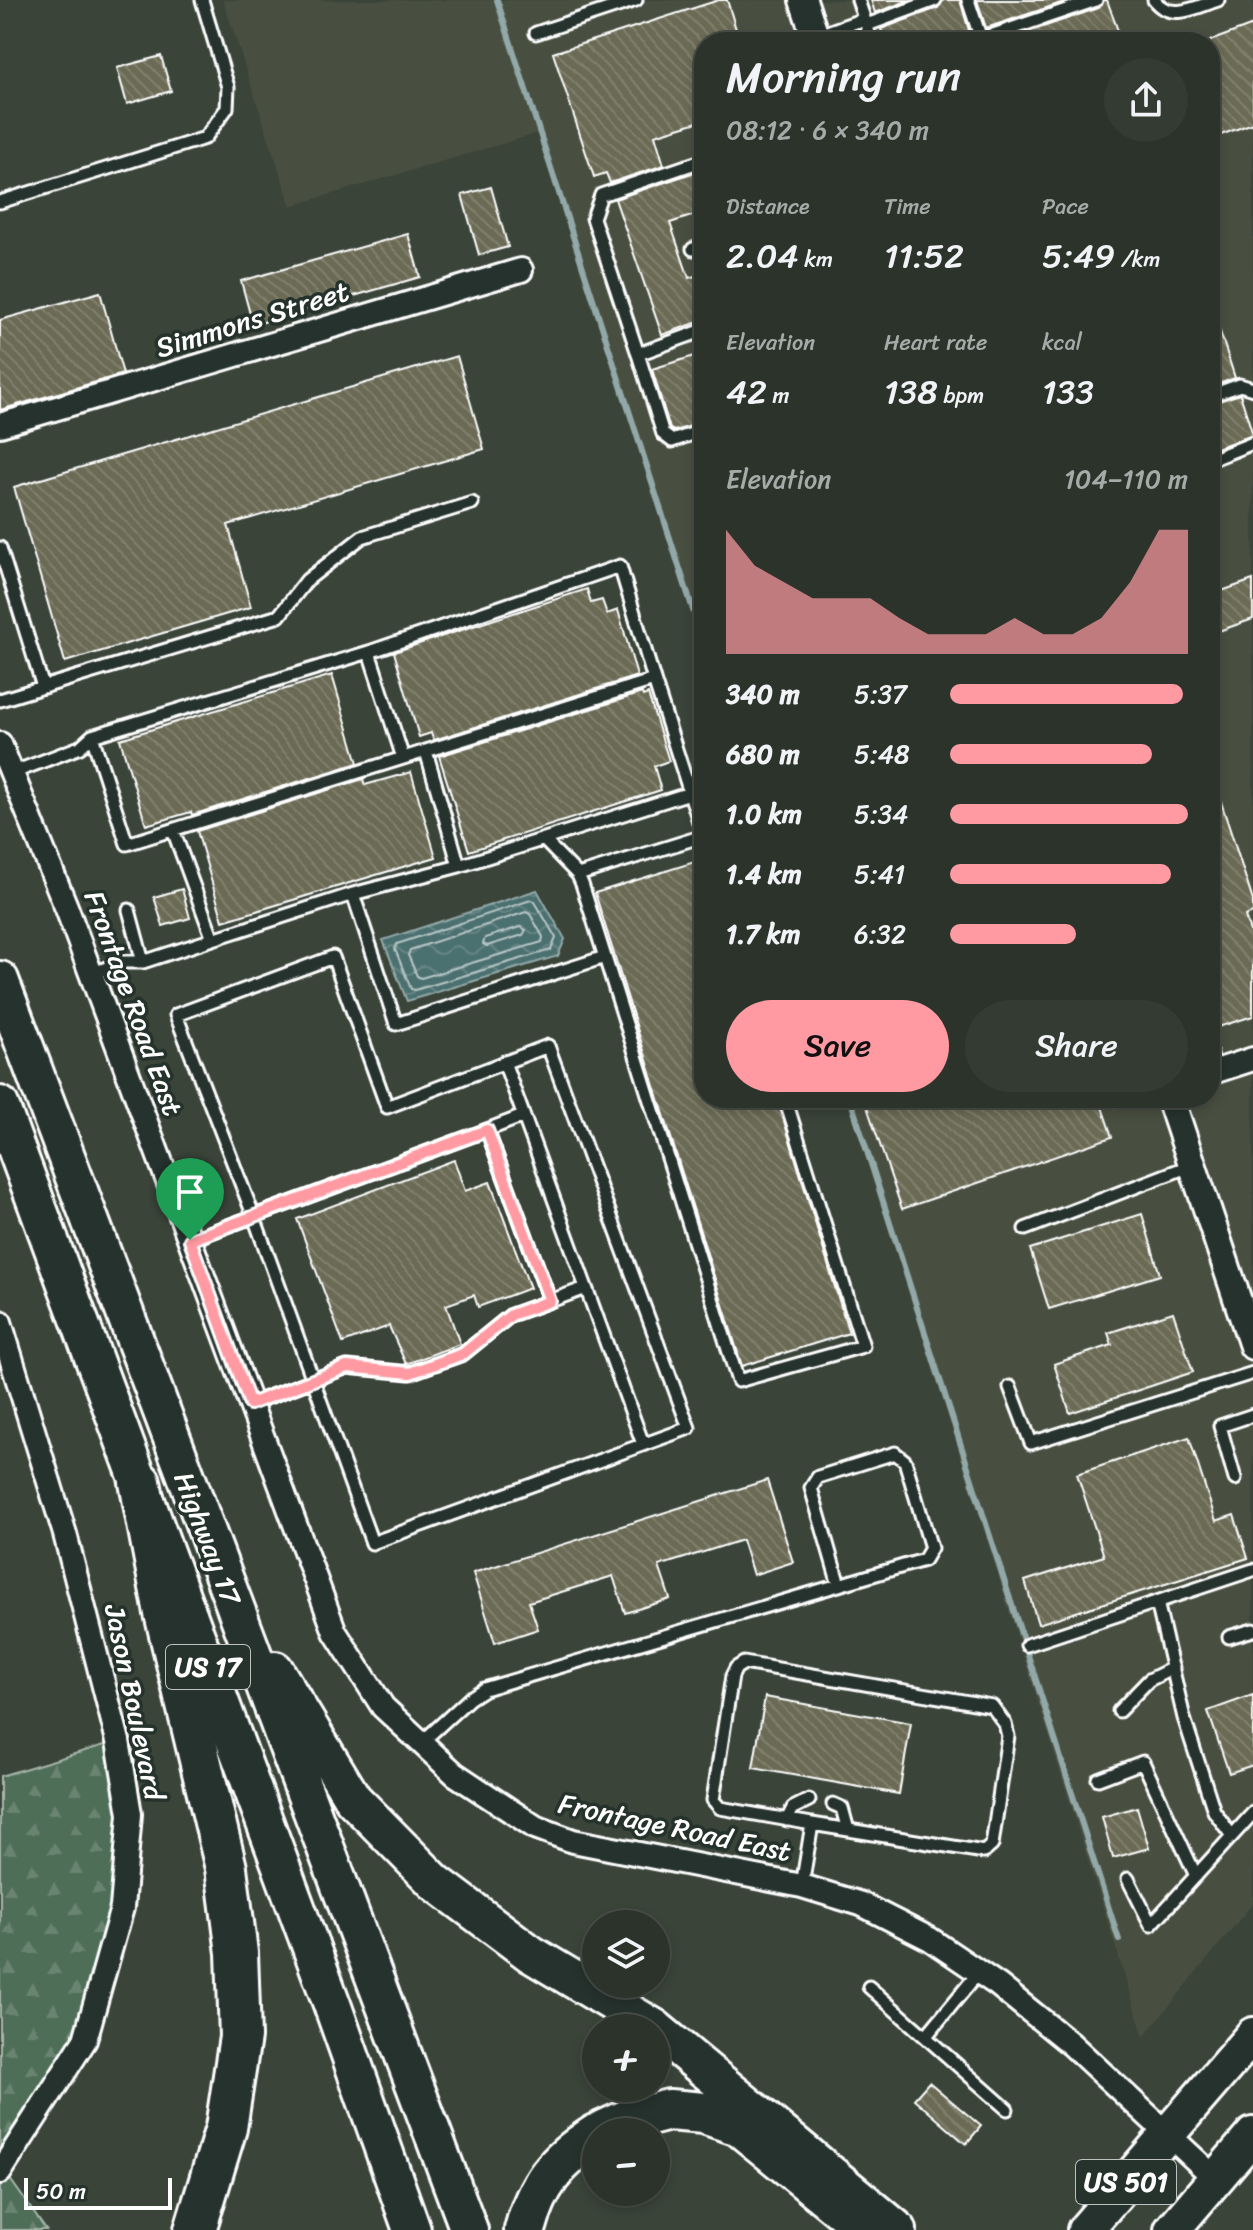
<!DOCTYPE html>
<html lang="en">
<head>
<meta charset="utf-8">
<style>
  body { margin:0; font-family:Sriracha,sans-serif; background:#343b33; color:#f1f3f6; height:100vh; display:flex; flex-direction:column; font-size:30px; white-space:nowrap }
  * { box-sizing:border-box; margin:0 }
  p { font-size:26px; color:#a6aaa9 }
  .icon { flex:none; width:44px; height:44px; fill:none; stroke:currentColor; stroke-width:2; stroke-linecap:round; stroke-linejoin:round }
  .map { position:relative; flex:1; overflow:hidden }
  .side { position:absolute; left:694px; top:32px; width:526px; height:1076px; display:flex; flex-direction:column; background:#2c332b; border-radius:32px; box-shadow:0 4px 12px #0003,0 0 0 2px #484e47 }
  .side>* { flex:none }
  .controls { position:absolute; left:582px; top:1910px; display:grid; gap:16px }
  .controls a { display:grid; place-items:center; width:88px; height:88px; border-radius:50%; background:#2c332b; box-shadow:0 4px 12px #0003,0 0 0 2px #484e47; font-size:40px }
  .scale { position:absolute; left:24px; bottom:20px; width:148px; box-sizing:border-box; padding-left:8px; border:4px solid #fff; border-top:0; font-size:22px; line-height:28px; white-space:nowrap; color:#fff; -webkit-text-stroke:6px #26332d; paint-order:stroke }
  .pin { position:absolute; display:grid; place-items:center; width:68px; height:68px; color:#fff; margin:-82px -34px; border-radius:50% 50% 50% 0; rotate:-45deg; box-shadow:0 0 8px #0007 }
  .pin .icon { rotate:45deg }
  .round { display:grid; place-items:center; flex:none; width:84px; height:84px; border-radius:42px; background:#343b33 }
  .summary { display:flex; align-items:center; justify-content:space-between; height:136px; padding:0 32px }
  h1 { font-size:44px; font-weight:600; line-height:60px }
  .metrics { display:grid; grid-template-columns:repeat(3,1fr); gap:12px; height:136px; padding:8px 32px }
  .metrics div { display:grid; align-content:center }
  .metrics b { font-size:34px; font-weight:600 }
  .metrics small { font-size:22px; font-weight:400 }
  .metrics p { font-size:22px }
  .chart { height:224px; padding:16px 32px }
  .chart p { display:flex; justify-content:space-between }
  .chart svg { width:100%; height:144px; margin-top:8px; fill:#ff9aa2; opacity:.7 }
  .button { display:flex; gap:16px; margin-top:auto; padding:16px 32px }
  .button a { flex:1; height:92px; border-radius:48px; background:#ff9aa2; color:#111; font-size:32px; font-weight:600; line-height:92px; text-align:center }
  .button a+a { background:#343b33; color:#f1f3f6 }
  ul { padding:0 32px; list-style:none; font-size:26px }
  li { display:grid; grid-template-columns:128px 96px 1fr; align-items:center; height:60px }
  li i { height:20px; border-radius:10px; background:#ff9aa2 }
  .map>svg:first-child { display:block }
  .built { fill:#484f41 }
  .forest { fill:url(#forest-firs); stroke:#a7b6ac; stroke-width:2 }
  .water { fill:url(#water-waves); stroke:#93a9a9; stroke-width:2 }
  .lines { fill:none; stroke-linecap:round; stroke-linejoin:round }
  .shore { stroke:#b7c6c5; stroke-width:2 }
  .stream { stroke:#93a9a9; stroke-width:6 }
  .building { fill:url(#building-back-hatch); stroke:#fff; stroke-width:2 }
  .service-casing { stroke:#fff; stroke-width:17 }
  .minor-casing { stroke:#fff; stroke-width:28 }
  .tertiary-casing { stroke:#fff; stroke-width:32 }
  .primary-casing { stroke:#fff; stroke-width:40 }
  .trunk-casing { stroke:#fff; stroke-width:42 }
  .motorway-casing { stroke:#fff; stroke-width:46 }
  .service { stroke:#26332d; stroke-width:11 }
  .minor { stroke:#26332d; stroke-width:22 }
  .tertiary { stroke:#26332d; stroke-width:26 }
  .primary { stroke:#26332d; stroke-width:34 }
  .trunk { stroke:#26332d; stroke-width:36 }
  .motorway { stroke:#26332d; stroke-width:40 }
  .route-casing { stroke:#fff; stroke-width:16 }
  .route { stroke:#ff9aa2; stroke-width:10 }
  .labels { text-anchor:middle; stroke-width:7; stroke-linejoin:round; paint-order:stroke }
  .shield { fill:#26332d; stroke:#bec2c0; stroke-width:2 }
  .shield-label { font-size:26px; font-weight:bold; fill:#fff }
  .street-label { font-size:28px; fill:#fff; stroke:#26332d }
</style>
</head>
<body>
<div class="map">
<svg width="1253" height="2230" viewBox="0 0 1253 2230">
  <defs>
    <pattern id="forest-firs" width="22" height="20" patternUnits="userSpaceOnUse" patternTransform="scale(2)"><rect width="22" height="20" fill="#4f6e58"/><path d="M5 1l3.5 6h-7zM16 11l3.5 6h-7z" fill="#698471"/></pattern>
    <pattern id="water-waves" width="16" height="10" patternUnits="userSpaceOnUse" patternTransform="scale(2)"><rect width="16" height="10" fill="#4b706f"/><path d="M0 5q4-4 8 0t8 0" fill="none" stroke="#668585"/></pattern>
    <pattern id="building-back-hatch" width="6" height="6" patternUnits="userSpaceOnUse" patternTransform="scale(2)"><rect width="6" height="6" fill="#6a6a55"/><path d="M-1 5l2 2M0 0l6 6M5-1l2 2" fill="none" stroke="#80806e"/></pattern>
  </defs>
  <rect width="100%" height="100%" fill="#3a4439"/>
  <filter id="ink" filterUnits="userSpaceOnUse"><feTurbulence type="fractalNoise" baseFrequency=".0125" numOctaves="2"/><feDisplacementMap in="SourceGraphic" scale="16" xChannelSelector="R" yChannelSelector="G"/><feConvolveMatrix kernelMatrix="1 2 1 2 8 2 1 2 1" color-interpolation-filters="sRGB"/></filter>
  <g filter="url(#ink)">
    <path class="built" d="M223 0H1253V1903L1144 2037 847 1098H1210V42H704V647L542 132 291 206Z"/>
    <path class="forest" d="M118 1741 130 1814 85 2040 3 2169 46 2230H0V1776Z"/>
    <path class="water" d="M537 890 565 939 558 956 407 1001 383 940Z"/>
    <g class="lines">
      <path class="shore" d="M531 900 535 902 556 938 551 950 415 990 411 989 395 949 397 944Z
        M526 912 530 914 543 937 542 942 421 978 417 976 408 955 410 950Z
        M520 927 526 930 523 935 487 946 483 944 485 938Z"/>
      <path class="stream" d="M497 0 704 644
        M850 1098 1119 1940"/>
    </g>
    <path class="building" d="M719 0H727L739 39 728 42H704V120L655 135 664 165 610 183 606 173 594 177 553 53Z
      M871 0H910L875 13Z
      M943 0H960L970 34 965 42H946L945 35 924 42H885L881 29 938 8Z
      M977 0H1070L986 28Z
      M1104 0H1107L1118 31 1087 42H999L1099 8Z
      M1253 25V123L1210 139V41Z
      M161 56 171 91 127 104 117 68Z
      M704 169V212L670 223 689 278 704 273V320L662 335 615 199Z
      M491 187 508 247 479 255 462 195Z
      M408 234 420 277 253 325 241 281Z
      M100 292 123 374 0 410V320Z
      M1213 310 1235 378 1210 387V311Z
      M704 353V422L674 431 670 429 652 369Z
      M457 356 484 449 228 525 251 607 65 662 14 487Z
      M1240 394 1253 435 1210 450V404Z
      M1253 580V619L1210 634V595Z
      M587 589 591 603 602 600 607 614 618 610 637 676 434 740 431 733 419 737 394 652Z
      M332 675 358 763 192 815 191 812 146 825 120 739Z
      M642 693 643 696 648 694 669 761 654 766 661 790 469 851 439 756Z
      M411 772 436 857 223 921 197 831 363 779 365 785Z
      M1213 777 1253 901V913L1245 916 1253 941V1016L1215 1028 1210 1012V778Z
      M704 859V1098H777L849 1333 742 1366 595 893Z
      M182 889 190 918 163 926 154 897Z
      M864 1098H1007L1010 1106 1033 1098H1099L1112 1137 902 1209Z
      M454 1160 465 1191 490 1182 530 1288 478 1307 474 1295 446 1305 460 1344 406 1364 389 1326 343 1343 297 1219Z
      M1142 1214 1160 1275 1049 1309 1030 1249Z
      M1173 1312 1193 1372 1070 1413 1054 1364 1112 1345 1108 1333Z
      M1189 1437 1216 1521 1234 1515 1248 1558 1038 1624 1025 1581 1104 1556 1077 1474Z
      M767 1480 793 1562 753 1575 742 1540 659 1566 670 1599 625 1613 613 1576 529 1602 538 1629 495 1643 473 1573Z
      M1253 1695V1765L1229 1773 1208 1711Z
      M765 1697 911 1723 899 1794 753 1768Z
      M1137 1807 1149 1848 1113 1858 1102 1817Z
      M929 2082 981 2126 966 2144 914 2099Z"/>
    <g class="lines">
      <defs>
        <path id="service" d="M858 0 872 42
          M968 0 981 39
          M1154 0C1171 22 1196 7 1218 0
          M867 25 935 0
          M536 33 636 0
          M816 36 864 19
          M973 42 1096 0
          M0 202 205 138 227 108 228 87 202 0
          M693 249 704 246
          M704 330 638 354 663 434 672 441 704 430
          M638 354 593 218 601 195 704 160
          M1210 396 1240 385 1253 389
          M1210 460 1253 443
          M0 548 43 687
          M0 700 279 616 307 580 362 537 472 503
          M92 736 127 844 654 680 620 566 369 652
          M426 751 459 866 690 793 654 680
          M12 773 80 747 92 736 369 652 403 758
          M690 793 704 838
          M173 830 213 939 353 894 459 866
          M544 840 578 875 582 884 738 1381 863 1346 785 1098
          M578 875 703 836
          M353 894 396 1024 605 957
          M129 910 143 962
          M333 957 387 1107 548 1046 689 1428 372 1543 254 1217 176 1015Z
          M91 974 123 962H143L213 939
          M1210 1052 1216 1071
          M504 1062 643 1444
          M1116 1100 1120 1098
          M487 1130 523 1116
          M1025 1229 1192 1165
          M190 1240 487 1130 550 1301 511 1315 463 1354 410 1373 347 1367 250 1404
          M550 1301 586 1288
          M1010 1387 1031 1443 1253 1373
          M1235 1479 1220 1426 1253 1415
          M1157 1602 1184 1718 1214 1811 1232 1836
          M1229 1637 1253 1630
          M1027 1645 1253 1570
          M1119 1711 1149 1680 1173 1668
          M421 1743 470 1698 484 1689 924 1560 931 1548 905 1461 895 1453 818 1477 811 1488 839 1585
          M1098 1779 1143 1762 1196 1876
          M833 1804 842 1808 848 1830
          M787 1820 793 1808 809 1800
          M1128 1879 1151 1925 1253 1813
          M802 1886 812 1824 720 1808 713 1800 732 1676 736 1668 744 1663 992 1706 1005 1724 1008 1736 992 1845 984 1852 812 1824
          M869 1987 1007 2109
          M926 2036 979 1972"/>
        <path id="minor" d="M0 425 521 270
          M0 744 67 909 335 1632 383 1707 455 1774 535 1827 573 1841 802 1886 861 1904 930 1939 998 1985 1071 2044 1216 2179
          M1210 1073 1253 1059
          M0 1322 65 1534 118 1741 130 1814 122 1908 85 2040 0 2172"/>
        <path id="tertiary" d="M803 0 817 42
          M1170 1098 1253 1346"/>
        <path id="primary" d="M1085 2230 1253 2035
          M1172 2230 1253 2135"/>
        <path id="trunk" d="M0 980 469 2230
          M0 1105 333 2007 412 2230
          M275 1670 353 1799 435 1882 531 1954 655 2028
          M656 2029 898 2230"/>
        <path id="motorway" d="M140 1482 165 1613 226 1868 237 1953 240 2037 226 2128 195 2230
          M602 2132 626 2121 669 2110 704 2113 739 2125 868 2230
          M525 2230C537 2184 556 2161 596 2135"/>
      </defs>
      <use href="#service" class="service-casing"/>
      <use href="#minor" class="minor-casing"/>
      <use href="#tertiary" class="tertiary-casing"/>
      <use href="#primary" class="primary-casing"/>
      <use href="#trunk" class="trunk-casing"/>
      <use href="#motorway" class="motorway-casing"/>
      <use href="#service" class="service"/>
      <use href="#minor" class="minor"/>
      <use href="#tertiary" class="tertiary"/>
      <use href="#primary" class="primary"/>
      <use href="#trunk" class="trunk"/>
      <use href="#motorway" class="motorway"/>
    </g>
  </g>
  <g class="lines" filter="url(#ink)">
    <defs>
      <path id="route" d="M487 1130 550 1301 511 1315 463 1354 410 1373 347 1367 250 1404 190 1240Z"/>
    </defs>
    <use href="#route" class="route-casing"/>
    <use href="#route" class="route"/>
  </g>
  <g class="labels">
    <g class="shield">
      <rect x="166" y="1645" width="84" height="44" rx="6"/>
      <rect x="1076" y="2160" width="100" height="44" rx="6"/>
    </g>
    <g class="shield-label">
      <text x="208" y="1676">US 17</text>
      <text x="1126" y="2191">US 501</text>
    </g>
    <g class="street-label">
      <text transform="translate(252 319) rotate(-17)" y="10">Simmons Street</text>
      <text transform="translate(134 1003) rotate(70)" y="10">Frontage Road East</text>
      <text transform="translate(208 1538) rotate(69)" y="10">Highway 17</text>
      <text transform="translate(135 1702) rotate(78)" y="10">Jason Boulevard</text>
      <text transform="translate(675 1827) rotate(12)" y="10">Frontage Road East</text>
    </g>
  </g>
</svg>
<div class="controls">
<a><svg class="icon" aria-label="layers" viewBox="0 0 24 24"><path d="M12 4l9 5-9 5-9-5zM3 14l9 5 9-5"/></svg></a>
<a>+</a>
<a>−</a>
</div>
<div class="scale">50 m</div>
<div class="pin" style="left:190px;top:1240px;background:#1e9e55"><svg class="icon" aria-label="arrive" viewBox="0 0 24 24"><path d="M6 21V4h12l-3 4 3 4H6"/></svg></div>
<section class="side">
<div class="summary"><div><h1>Morning run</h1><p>08:12 · 6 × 340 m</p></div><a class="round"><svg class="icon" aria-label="share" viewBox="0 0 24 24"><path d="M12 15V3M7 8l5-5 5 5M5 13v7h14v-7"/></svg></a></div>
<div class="metrics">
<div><p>Distance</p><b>2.04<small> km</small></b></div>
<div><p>Time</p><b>11:52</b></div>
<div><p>Pace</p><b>5:49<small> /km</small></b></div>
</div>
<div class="metrics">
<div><p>Elevation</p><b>42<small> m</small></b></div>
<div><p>Heart rate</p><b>138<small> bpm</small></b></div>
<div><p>kcal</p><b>133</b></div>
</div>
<div class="chart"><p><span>Elevation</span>104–110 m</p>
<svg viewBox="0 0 160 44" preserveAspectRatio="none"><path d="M0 44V6L10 17L20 22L30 27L40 27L50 27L60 33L70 38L80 38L90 38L100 33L110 38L120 38L130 33L140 22L150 6L160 6V44z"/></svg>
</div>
<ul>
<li><b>340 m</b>5:37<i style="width:98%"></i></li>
<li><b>680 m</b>5:48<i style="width:85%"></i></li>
<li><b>1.0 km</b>5:34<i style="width:100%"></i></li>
<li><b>1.4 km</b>5:41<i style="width:93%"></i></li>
<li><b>1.7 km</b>6:32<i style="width:53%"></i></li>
</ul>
<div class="button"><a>Save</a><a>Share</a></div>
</section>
</div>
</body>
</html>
